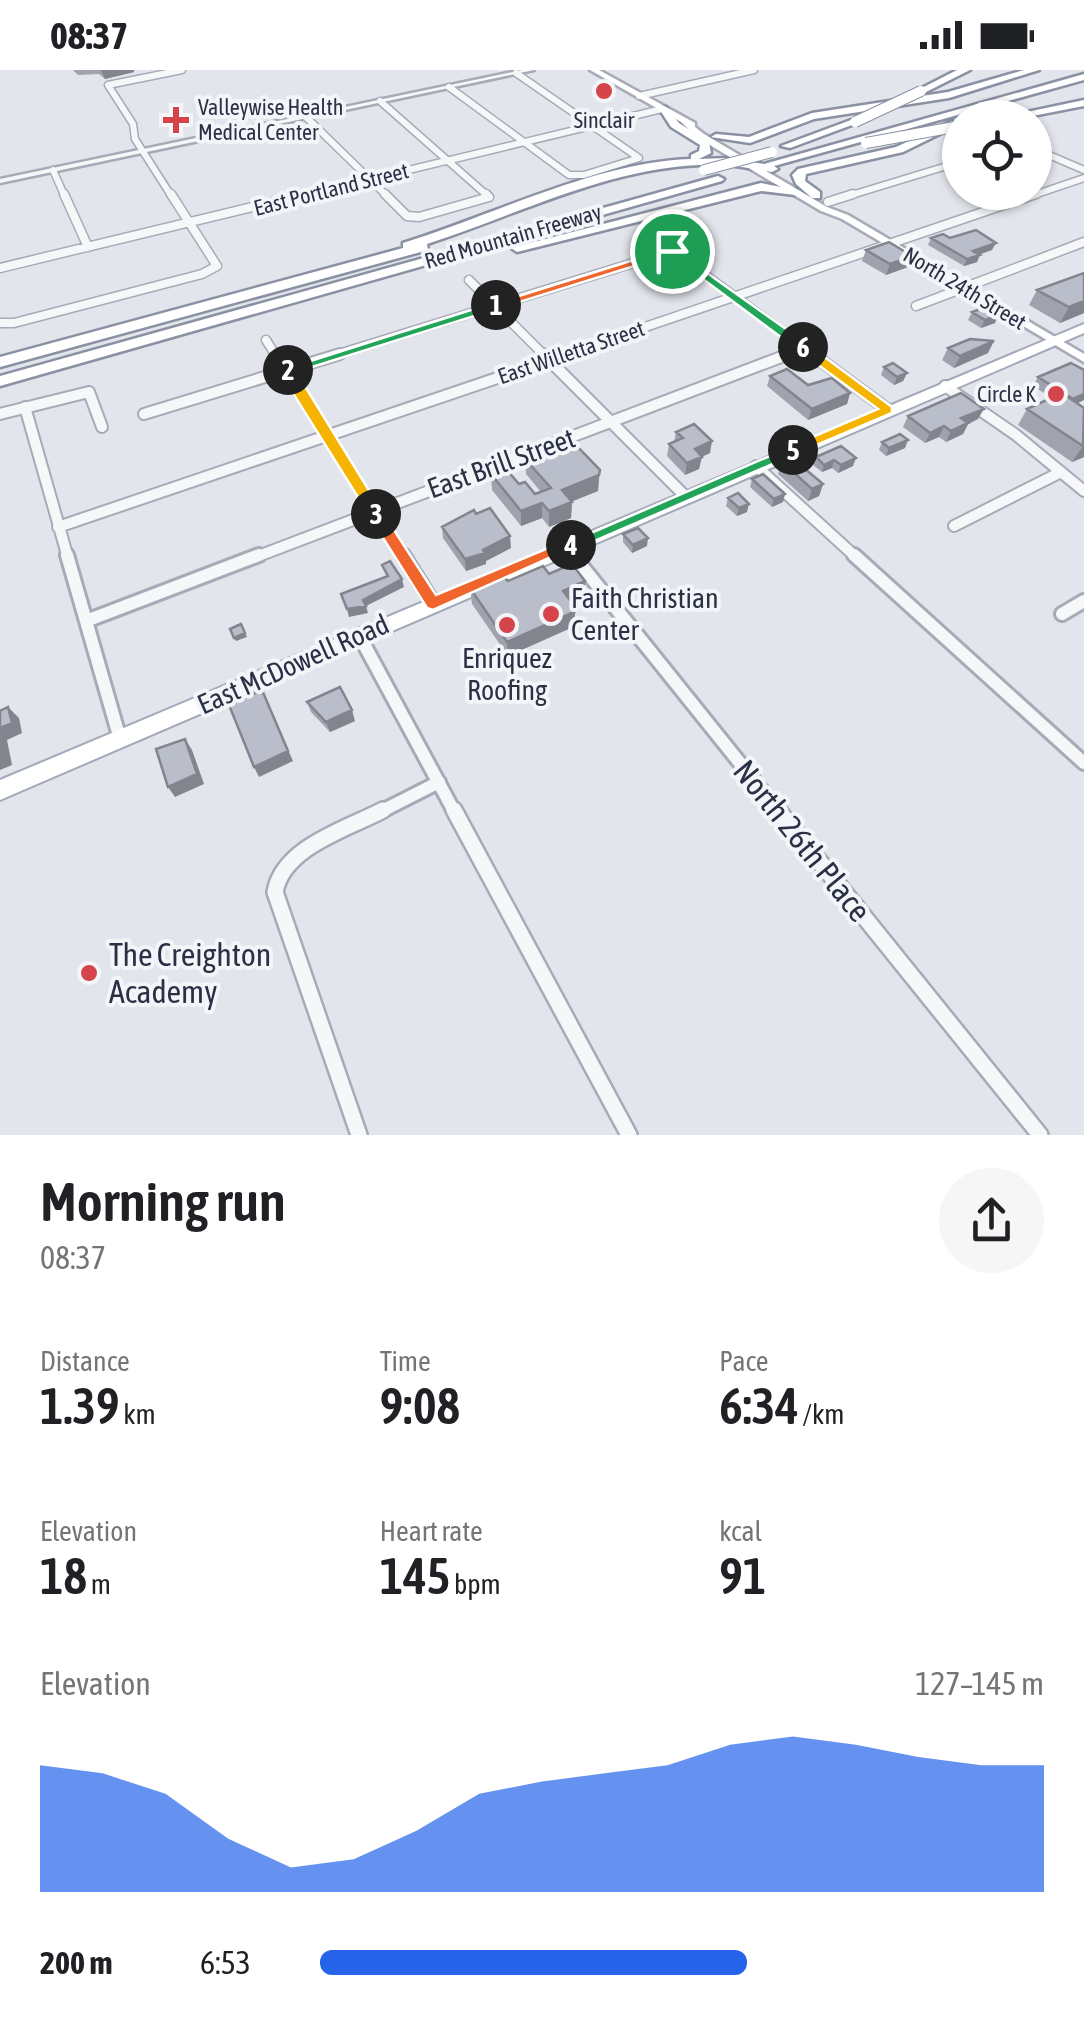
<!DOCTYPE html>
<html lang="en">
<head>
<meta charset="utf-8">
<style>
  body { margin:0; font-family:"Asap Condensed",sans-serif; background:#f6f6f6; color:#202124; height:100vh; display:flex; flex-direction:column; font-size:38px; white-space:nowrap }
  * { box-sizing:border-box; margin:0 }
  p { font-size:32px; color:#757577 }
  .icon { flex:none; width:55px; height:55px; fill:none; stroke:currentColor; stroke-width:2; stroke-linecap:round; stroke-linejoin:round }
  .map { position:relative; height:1065px; overflow:hidden }
  .drawer { display:flex; flex-direction:column; background:#fff; flex:1 }
  .drawer>* { flex:none }
  .tools { position:absolute; left:942px; top:30px; display:grid; gap:20px }
  .tools a { display:grid; place-items:center; width:110px; height:110px; border-radius:50%; background:#fff; box-shadow:0 2px 8px #0004; font-size:50px }
  .pin { position:absolute; display:grid; place-items:center; width:85px; height:85px; color:#fff; margin:-42px; border:5px solid #fff; border-radius:50%; box-shadow:0 2px 10px #0007 }
  .km { position:absolute; width:50px; height:50px; margin:-25px; border-radius:50%; background:#222; color:#fff; font-size:28px; line-height:50px; text-align:center }
  .round { display:grid; place-items:center; flex:none; width:105px; height:105px; border-radius:52px; background:#f6f6f6 }
  .summary { display:flex; align-items:center; justify-content:space-between; height:170px; padding:0 40px }
  h1 { font-size:55px; font-weight:600; line-height:75px }
  .stats { display:grid; grid-template-columns:repeat(3,1fr); gap:15px; height:170px; padding:10px 40px }
  .stats div { display:grid; align-content:center }
  .stats b { font-size:50px; font-weight:600 }
  .stats small { font-size:28px; font-weight:400 }
  .stats p { font-size:28px }
  .chart { height:280px; padding:20px 40px }
  .chart p { display:flex; justify-content:space-between }
  .chart svg { width:100%; height:180px; margin-top:10px; fill:#2563eb; opacity:.7 }
  ul { padding:0 40px; list-style:none; font-size:32px }
  li { display:grid; grid-template-columns:160px 120px 1fr; align-items:center; height:75px }
  li i { height:25px; border-radius:12px; background:#2563eb }
  .status { display:flex; justify-content:space-between; align-items:center; height:70px; padding:0 50px; background:#fff; direction:ltr }
  .status svg { height:28px; fill:currentColor }
  .map>svg:first-child { display:block }
  .lines { fill:none; stroke-linecap:round; stroke-linejoin:round }
  .minor-far4-casing { stroke:#a8abb7; stroke-width:9 }
  .minor-far3-casing { stroke:#a8abb7; stroke-width:11 }
  .minor-far2-casing { stroke:#a8abb7; stroke-width:14 }
  .minor-far1-casing { stroke:#a8abb7; stroke-width:18 }
  .minor-casing { stroke:#a8abb7; stroke-width:20 }
  .tertiary-casing { stroke:#a8abb7; stroke-width:5 }
  .secondary-casing { stroke:#a8abb7; stroke-width:5 }
  .primary-casing { stroke:#a1a8b8; stroke-width:4 }
  .motorway-casing { stroke:#8991a3; stroke-width:5 }
  .minor-far4 { stroke:#f6f7f9; stroke-width:6 }
  .minor-far3 { stroke:#f6f7f9; stroke-width:8 }
  .minor-far2 { stroke:#f6f7f9; stroke-width:10 }
  .minor-far1 { stroke:#f6f7f9; stroke-width:12 }
  .minor { stroke:#f6f7f9; stroke-width:15 }
  .tertiary { fill:#f6f7f9; fill-rule:evenodd }
  .secondary { fill:#fff; fill-rule:evenodd }
  .primary { fill:#fff; fill-rule:evenodd }
  .motorway { fill:#fff; fill-rule:evenodd }
  .motorway-bridge-casing { stroke:#8991a3; stroke-width:12; stroke-linecap:butt }
  .motorway-bridge { stroke:#fff; stroke-width:10 }
  .wall { fill:#a0a3ae }
  .shaded-wall { fill:#82858d }
  .building { fill:#babeca; stroke:#82858d; stroke-width:2.5 }
  .split-1 { fill:#f0652b; stroke:#fff; stroke-width:2.5 }
  .split-2 { fill:#22a559; stroke:#fff; stroke-width:2.5 }
  .split-3 { fill:#f5b400; stroke:#fff; stroke-width:2.5 }
  .split-4 { fill:#f0652b; stroke:#fff; stroke-width:2.5 }
  .split-5 { fill:#22a559; stroke:#fff; stroke-width:2.5 }
  .split-6 { fill:#f5b400; stroke:#fff; stroke-width:2.5 }
  .split-7 { fill:#22a559; stroke:#fff; stroke-width:2.5 }
  .poi-dot { fill:#d5444b; stroke:#f3f5f9; stroke-width:4 }
  .labels { text-anchor:middle; stroke-width:8; stroke-linejoin:round; paint-order:stroke }
  .far-poi-label { font-size:22px; fill:#2a3145; stroke:#f3f5f9; text-anchor:start }
  .far-street-label { font-size:22px; fill:#2a3145; stroke:#f3f5f9 }
  .street-label { font-size:28px; fill:#2a3145; stroke:#f3f5f9 }
  .poi-label { font-size:28px; fill:#2a3145; stroke:#f3f5f9; text-anchor:start }
  .near-street-label { font-size:32px; fill:#2a3145; stroke:#f3f5f9 }
  .near-poi-label { font-size:32px; fill:#2a3145; stroke:#f3f5f9; text-anchor:start }
</style>
</head>
<body>
<div class="status"><b>08:37</b><svg viewBox="0 0 49 12"><path d="M0 12V9h3v3zM5 12V6h3v6zM10 12V3h3v9zM15 12V0h3v12zM26 1h20v11H26zM47 4h2v5h-2z"/></svg></div>
<div class="map">
<svg width="1084" height="1065" viewBox="0 0 1084 1065">
  <rect width="100%" height="100%" fill="#e3e5ec"/>
  <g class="lines">
    <defs>
      <path id="minor-far4" d="M449 17 569 105H584L639 88 516 3
        M639 26 754 0
        M380 31 489 127
        M305 46 388 127
        M1035 79 1084 100
        M53 100 65 127
        M172 127 135 69 133 54 108 15 182 0
        M296 127 662 39
        M845 127 960 92
        M1028 127 1084 108"/>
      <path id="minor-far3" d="M64 124 88 177
        M385 124 407 146 419 147 489 127 486 124
        M828 132 853 124
        M644 160 815 286
        M0 198 306 124
        M469 210 545 286
        M916 236 1084 172
        M0 253H14L202 204 217 196 171 124
        M266 270 276 286
        M332 286 672 181
        M560 286 1036 124
        M783 286 804 278"/>
      <path id="minor-far2" d="M275 284 404 488
        M543 284 685 426
        M812 284 888 340
        M945 316 1016 365 1084 421
        M25 337 68 488
        M0 344 89 322 102 357
        M144 344 340 284
        M756 396 857 488
        M954 456 1059 403
        M58 457 568 284
        M566 477 575 488
        M253 488 789 284"/>
      <path id="minor-far1" d="M67 485 120 669
        M403 485 433 533
        M573 485 780 743
        M854 485 1084 693
        M1062 544 1084 531
        M86 551 259 485
        M359 565 455 743
        M378 743 439 712"/>
      <path id="minor" d="M454 740 629 1065
        M778 740 1040 1065
        M359 1065 275 822C283 777 347 759 383 740"/>
      <path id="tertiary" d="M522 0H534L0 113V109Z"/>
      <path id="secondary" d="M590 0H599L695 53V57L704 64 827 137 848 145 1084 284V292L842 149 821 141 698 68 681 52Z"/>
      <path id="primary" d="M1084 254V263L0 730V710Z"/>
      <path id="motorway" d="M957 0H970L924 23 916 21Z
        M1024 0H1039L949 28 814 49 750 73 711 67 716 64 749 67 812 43 948 22Z
        M1084 4V10L774 96 778 99 772 102C757 100 741 96 726 95 622 90 523 143 427 174L428 180 0 297V287L403 178V173C494 145 596 92 691 89V85L699 81 700 75 671 57 658 37H666L679 53 709 72 711 83 699 89 727 88 764 94Z
        M1084 30V36L1022 48H998Z
        M851 50 860 52 790 78 781 76Z
        M952 51 957 54 956 56 903 82 806 104 805 111 820 122V128H812L796 114 792 105 798 99 896 77Z
        M718 106 724 109 722 111 0 316V306Z
        M761 113 801 121 795 125 761 121 517 182 511 178Z"/>
    </defs>
    <use href="#minor-far4" class="minor-far4-casing"/>
    <use href="#minor-far3" class="minor-far3-casing"/>
    <use href="#minor-far2" class="minor-far2-casing"/>
    <use href="#minor-far1" class="minor-far1-casing"/>
    <use href="#minor" class="minor-casing"/>
    <use href="#tertiary" class="tertiary-casing"/>
    <use href="#secondary" class="secondary-casing"/>
    <use href="#primary" class="primary-casing"/>
    <use href="#motorway" class="motorway-casing"/>
    <use href="#minor-far4" class="minor-far4"/>
    <use href="#minor-far3" class="minor-far3"/>
    <use href="#minor-far2" class="minor-far2"/>
    <use href="#minor-far1" class="minor-far1"/>
    <use href="#minor" class="minor"/>
    <use href="#tertiary" class="tertiary"/>
    <use href="#secondary" class="secondary"/>
    <use href="#primary" class="primary"/>
    <use href="#motorway" class="motorway"/>
    <defs>
      <path id="motorway-bridge" d="M855 52 921 21
        M866 73 960 56
        M704 100 772 82"/>
    </defs>
    <use href="#motorway-bridge" class="motorway-bridge-casing"/>
    <use href="#motorway-bridge" class="motorway-bridge"/>
  </g>
  <path class="wall" d="M73 0H134V2L105 9 99 4 78 5Z
    M931 168H950L992 180 979 184 977 192 964 196 928 175Z
    M866 180 908 197 886 205 862 191Z
    M1037 220 1084 243 1060 253 1029 235Z
    M972 242 995 253 981 258 968 250Z
    M948 278 988 283 954 298 942 290Z
    M884 297 907 303 903 311 894 315 881 305Z
    M1084 300V330L1077 333 1084 338V387L1072 392 1018 355 1027 339 1052 328 1033 316 1038 307Z
    M770 306 808 315 850 323 847 334 808 350 767 316Z
    M908 346 978 349 968 354 963 364 946 372 939 367 925 373 903 357Z
    M676 362 710 383 701 387 699 399 685 405 667 386 669 374 674 372Z
    M882 372 905 378 886 386 879 380Z
    M841 376 853 396 838 403 832 398 822 402 813 395 816 387Z
    M525 389 600 400 598 421 572 431 571 448 549 457 542 448 521 456 492 420 491 404 519 414 535 424 541 422 526 404Z
    M782 392 823 414 819 426 808 431 778 404Z
    M752 409 783 432 772 437 750 417Z
    M728 428 747 442 737 446 726 436Z
    M442 457 511 478 486 491V494L466 501 443 468Z
    M623 464 647 476 632 483 623 472Z
    M549 504 585 511 584 526 571 532 575 553 573 557 508 586 472 534 470 518Z
    M307 632 355 651 330 662 311 642Z"/>
  <path class="shaded-wall" d="M101 0H134V2L105 9Z
    M996 173 992 180 970 188 973 181Z
    M980 185 977 192 964 196 967 189Z
    M912 186 908 197 886 205 890 194Z
    M1084 231V243L1060 253 1069 237Z
    M998 245 995 253 981 258 985 250Z
    M994 271 988 283 954 298 960 286Z
    M907 303 903 311 894 315 897 307Z
    M850 323 847 334 808 350 812 339Z
    M1084 324V330L1068 338 1073 329Z
    M984 339 978 349 968 354 963 364 946 372 951 361 961 348Z
    M944 356 939 367 925 373 930 363Z
    M908 370 905 378 886 386 889 378Z
    M712 371 710 383 693 391 695 379Z
    M1084 376V387L1072 392 1083 376Z
    M702 387 699 399 685 405 687 393Z
    M856 388 853 396 838 403 841 395Z
    M834 390 832 398 822 402 824 395Z
    M599 405 598 421 561 436 562 420Z
    M823 414 819 426 808 431 812 419Z
    M785 424 783 432 772 437 774 429Z
    M572 432 571 448 549 457V441Z
    M542 433V448L521 456V441Z
    M749 434 747 442 737 446 739 438Z
    M510 466 511 478 486 491V494L466 501 465 489Z
    M648 468 647 476 632 483 633 475Z
    M402 509 404 517 366 536 368 543 349 547 347 539Z
    M585 511 584 526 562 536 563 521Z
    M576 538 573 557 508 586 507 572Z
    M245 563 247 567 236 571 234 568Z
    M262 620 293 691 259 707 254 697Z
    M8 637 19 648 22 663 7 670 12 695 0 700V658Z
    M352 640 355 651 330 662 326 652Z
    M185 669 192 680 204 714 175 727 168 717Z"/>
  <path class="building" d="M976 160 996 173 973 181 980 185 967 189 931 168 943 164 950 168Z
    M889 172 912 186 890 194 866 180Z
    M1084 203V231L1069 237 1037 220Z
    M986 237 998 245 985 250 972 242Z
    M970 269 994 271 960 286 948 278Z
    M893 293 907 303 897 307 884 297Z
    M1071 293 1084 300V324L1073 329 1038 307Z
    M787 299 808 315 832 308 850 323 812 339 770 306Z
    M961 323 984 339 961 348 968 353 951 361 944 356 930 363 908 346Z
    M1062 323 1084 338 1083 376 1027 339Z
    M694 354 712 371 695 379 702 387 687 393 669 374 683 368 676 362Z
    M900 364 908 370 889 378 882 372Z
    M572 371 600 400 599 405 562 420 572 432 549 441 542 433 521 441 491 404 505 398 519 414 525 412 535 424 551 418 525 389Z
    M841 376 856 388 841 395 834 390 824 395 816 387Z
    M792 388 823 414 812 419 782 392Z
    M763 404 785 424 774 429 752 409Z
    M738 423 749 434 739 438 728 428Z
    M490 438 510 466 483 480 485 483 465 489 442 457 474 440 476 444Z
    M638 458 648 468 633 475 623 464Z
    M390 491 402 509 363 530 366 536 347 539 341 524 388 506 382 495Z
    M572 494 585 511 563 521 576 538 572 539 574 542 507 572 470 518 501 504 508 511 543 496 549 504Z
    M241 554 245 563 234 568 230 559Z
    M340 617 352 640 326 652 307 632Z
    M262 620 288 681 254 697 229 635Z
    M8 637 12 653 0 658V641Z
    M185 669 197 704 168 717 156 679Z"/>
  <path class="split-1" d="M672 178 676 183 500 238 490 235Z"/>
  <path class="split-2" d="M496 232 500 238 293 303 282 300Z"/>
  <path class="split-3" d="M288 296 295 300 381 440V448H371L279 301Z"/>
  <path class="split-4" d="M376 439 381 440 436 525 565 471 571 469 578 475 433 540 427 538 368 444Z"/>
  <path class="split-5" d="M793 376 798 377V383L576 479 571 480 563 475Z"/>
  <path class="split-6" d="M798 274H807L892 337V343L798 383H789V377L878 339 798 280Z"/>
  <path class="split-7" d="M672 178 807 274V280H798L668 183Z"/>
  <g class="poi-dot">
    <circle cx="604" cy="21" r="10"/>
    <path d="M171 35h10v10h10v10h-10v10h-10v-10h-10v-10h10z"/>
    <circle cx="1056" cy="324" r="10"/>
    <circle cx="551" cy="544" r="10"/>
    <circle cx="507" cy="555" r="10"/>
    <circle cx="89" cy="903" r="10"/>
  </g>
  <g class="labels">
    <g class="far-poi-label">
      <text x="198" y="45">Valleywise Health<tspan x="198" dy="25">Medical Center</tspan></text>
      <text x="604" y="58" text-anchor="middle">Sinclair</text>
      <text x="1036" y="332" text-anchor="end">Circle K</text>
    </g>
    <g class="far-street-label">
      <text transform="translate(331 119) rotate(-14)" y="8">East Portland Street</text>
      <text transform="translate(513 166) rotate(-16)" y="8">Red Mountain Freeway</text>
      <text transform="translate(965 218) rotate(31)" y="8">North 24th Street</text>
      <text transform="translate(571 282) rotate(-19)" y="8">East Willetta Street</text>
    </g>
    <g class="street-label">
      <text transform="translate(501 393) rotate(-20)" y="10">East Brill Street</text>
      <text transform="translate(293 594) rotate(-24)" y="10">East McDowell Road</text>
    </g>
    <g class="poi-label">
      <text x="571" y="538">Faith Christian<tspan x="571" dy="32">Center</tspan></text>
      <text x="507" y="598" text-anchor="middle">Enriquez<tspan x="507" dy="32">Roofing</tspan></text>
    </g>
    <g class="near-street-label">
      <text transform="translate(802 771) rotate(51)" y="11">North 26th Place</text>
    </g>
    <g class="near-poi-label">
      <text x="109" y="896">The Creighton<tspan x="109" dy="37">Academy</tspan></text>
    </g>
  </g>
</svg>
<div class="tools">
<a><svg class="icon" aria-label="locate" viewBox="0 0 24 24"><circle cx="12" cy="12" r="6"/><path d="M12 2v4M12 18v4M2 12h4M18 12h4"/></svg></a>
</div>
<div class="pin" style="left:672px;top:181px;background:#1e9e55"><svg class="icon" aria-label="arrive" viewBox="0 0 24 24"><path d="M6 21V4h12l-3 4 3 4H6"/></svg></div>
<b class="km" style="left:496px;top:235px">1</b>
<b class="km" style="left:288px;top:300px">2</b>
<b class="km" style="left:376px;top:444px">3</b>
<b class="km" style="left:571px;top:475px">4</b>
<b class="km" style="left:793px;top:380px">5</b>
<b class="km" style="left:803px;top:277px">6</b>
</div>
<section class="drawer">
<div class="summary"><div><h1>Morning run</h1><p>08:37</p></div><a class="round"><svg class="icon" aria-label="share" viewBox="0 0 24 24"><path d="M12 15V3M7 8l5-5 5 5M5 13v7h14v-7"/></svg></a></div>
<div class="stats">
<div><p>Distance</p><b>1.39<small> km</small></b></div>
<div><p>Time</p><b>9:08</b></div>
<div><p>Pace</p><b>6:34<small> /km</small></b></div>
</div>
<div class="stats">
<div><p>Elevation</p><b>18<small> m</small></b></div>
<div><p>Heart rate</p><b>145<small> bpm</small></b></div>
<div><p>kcal</p><b>91</b></div>
</div>
<div class="chart"><p><span>Elevation</span>127–145 m</p>
<svg viewBox="0 0 160 44" preserveAspectRatio="none"><path d="M0 44V13L10 15L20 20L30 31L40 38L50 36L60 29L70 20L80 17L90 15L100 13L110 8L120 6L130 8L140 11L150 13L160 13V44z"/></svg>
</div>
<ul>
<li><b>200 m</b>6:53<i style="width:59%"></i></li>
</ul>
</section>
</body>
</html>
